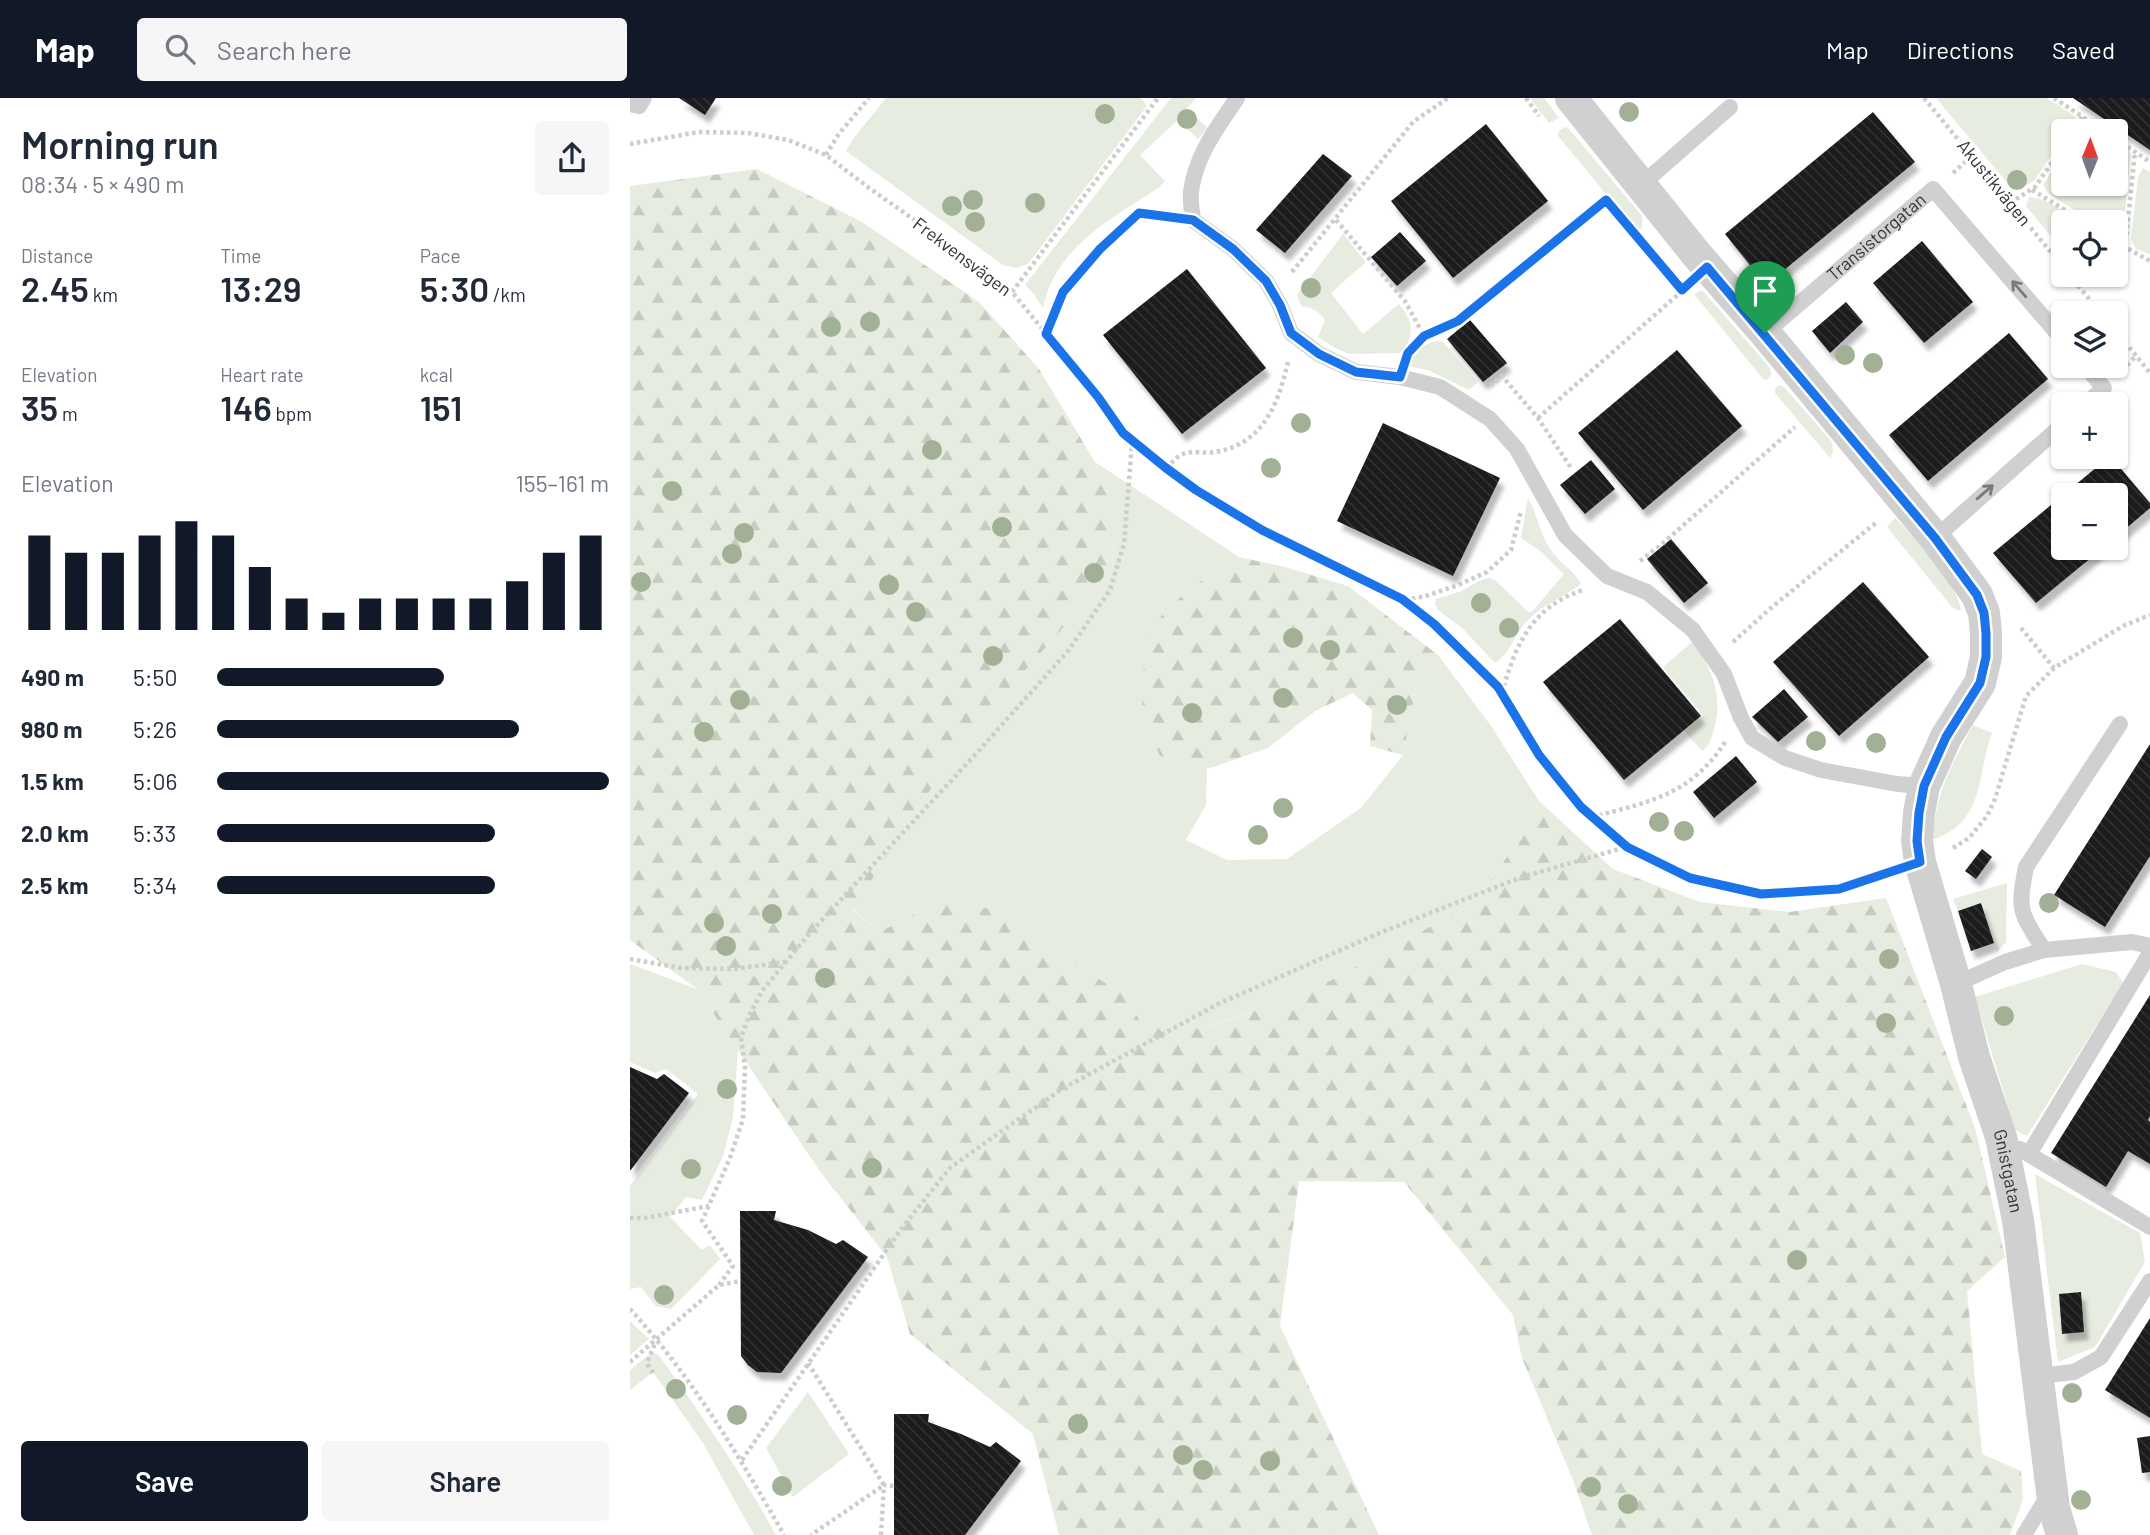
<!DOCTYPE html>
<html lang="en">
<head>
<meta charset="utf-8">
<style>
  body { margin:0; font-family:Barlow,sans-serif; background:#f6f6f7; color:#1f2937; height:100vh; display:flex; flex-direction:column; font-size:26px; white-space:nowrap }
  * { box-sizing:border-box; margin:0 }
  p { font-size:23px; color:#747a83 }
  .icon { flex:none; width:38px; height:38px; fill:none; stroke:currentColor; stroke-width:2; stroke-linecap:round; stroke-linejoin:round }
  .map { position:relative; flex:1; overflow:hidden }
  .details { display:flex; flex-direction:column; background:#fff; width:630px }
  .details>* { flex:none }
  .needle { width:46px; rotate:1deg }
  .buttons { position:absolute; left:1421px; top:21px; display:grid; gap:14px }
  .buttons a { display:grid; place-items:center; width:77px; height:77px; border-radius:7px; background:#fff; box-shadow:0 2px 5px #0004; font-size:35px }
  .pin { position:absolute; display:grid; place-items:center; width:60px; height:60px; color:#fff; margin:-72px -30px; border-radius:50% 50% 50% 0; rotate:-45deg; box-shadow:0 0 7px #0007 }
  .pin .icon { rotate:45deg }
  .round { display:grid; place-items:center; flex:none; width:74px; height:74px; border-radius:7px; background:#f6f6f7 }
  .headline { display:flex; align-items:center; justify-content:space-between; height:119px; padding:0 21px }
  h1 { font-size:38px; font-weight:600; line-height:52px }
  .stats { display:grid; grid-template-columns:repeat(3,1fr); gap:10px; height:119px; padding:7px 21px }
  .stats div { display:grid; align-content:center }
  .stats b { font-size:35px; font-weight:600 }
  .stats small { font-size:19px; font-weight:400 }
  .stats p { font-size:19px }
  .chart { height:196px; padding:14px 21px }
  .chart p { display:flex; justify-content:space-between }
  .chart svg { width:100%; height:126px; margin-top:7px; stroke:#111827; stroke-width:6 }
  .button { display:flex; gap:14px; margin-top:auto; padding:14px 21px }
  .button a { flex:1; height:80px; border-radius:7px; background:#111827; color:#fff; font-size:28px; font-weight:600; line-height:80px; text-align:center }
  .button a+a { background:#f6f6f7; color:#1f2937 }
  ul { padding:0 21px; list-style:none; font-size:23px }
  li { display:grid; grid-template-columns:112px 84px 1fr; align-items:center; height:52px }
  li i { height:18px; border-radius:9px; background:#111827 }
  header { display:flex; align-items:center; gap:42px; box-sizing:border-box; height:98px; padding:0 35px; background:#111827; color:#fff }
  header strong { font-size:33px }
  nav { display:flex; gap:38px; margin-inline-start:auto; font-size:24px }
  .search { width:490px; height:63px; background:#f6f6f7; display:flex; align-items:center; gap:18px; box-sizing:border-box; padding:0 24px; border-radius:7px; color:#747a83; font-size:26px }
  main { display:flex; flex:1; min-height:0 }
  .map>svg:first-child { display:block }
  .green { fill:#e6ecdf }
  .forest { fill:url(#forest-firs) }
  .building { fill:url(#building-back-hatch); filter:url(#shadow) }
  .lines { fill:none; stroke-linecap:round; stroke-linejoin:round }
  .path { stroke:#cdcdcd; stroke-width:4.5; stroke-dasharray:3.5 3.5; stroke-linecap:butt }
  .lane { stroke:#d0d0d0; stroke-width:16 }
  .street { stroke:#d0d0d0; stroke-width:32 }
  .tree { fill:#a2b095 }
  .oneway { stroke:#7a7a7a }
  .route-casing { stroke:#fff; stroke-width:14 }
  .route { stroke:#1a73e8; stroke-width:9 }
  .labels { text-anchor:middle; stroke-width:7; stroke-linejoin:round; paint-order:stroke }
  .street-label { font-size:18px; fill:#333; stroke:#fff }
</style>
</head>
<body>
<header>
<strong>Map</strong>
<div class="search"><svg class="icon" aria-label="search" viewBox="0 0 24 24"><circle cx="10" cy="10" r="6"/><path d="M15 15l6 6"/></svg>Search here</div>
<nav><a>Map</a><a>Directions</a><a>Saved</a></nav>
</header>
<main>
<section class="details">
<div class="headline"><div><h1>Morning run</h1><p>08:34 · 5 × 490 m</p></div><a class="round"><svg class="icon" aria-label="share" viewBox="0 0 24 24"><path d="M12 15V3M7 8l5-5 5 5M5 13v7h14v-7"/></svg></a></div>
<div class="stats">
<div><p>Distance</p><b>2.45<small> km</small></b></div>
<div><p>Time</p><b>13:29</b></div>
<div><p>Pace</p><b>5:30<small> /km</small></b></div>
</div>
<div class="stats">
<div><p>Elevation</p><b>35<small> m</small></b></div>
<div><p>Heart rate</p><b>146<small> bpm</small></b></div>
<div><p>kcal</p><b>151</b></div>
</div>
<div class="chart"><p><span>Elevation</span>155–161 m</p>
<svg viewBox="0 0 160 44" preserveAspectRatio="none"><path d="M5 44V11M15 44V17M25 44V17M35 44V11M45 44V6M55 44V11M65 44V22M75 44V33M85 44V38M95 44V33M105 44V33M115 44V33M125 44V33M135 44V27M145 44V17M155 44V11"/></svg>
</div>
<ul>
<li><b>490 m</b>5:50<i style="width:58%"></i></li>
<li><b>980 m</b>5:26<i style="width:77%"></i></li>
<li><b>1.5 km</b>5:06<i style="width:100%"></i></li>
<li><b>2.0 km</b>5:33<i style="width:71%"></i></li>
<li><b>2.5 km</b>5:34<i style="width:71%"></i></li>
</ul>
<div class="button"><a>Save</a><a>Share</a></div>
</section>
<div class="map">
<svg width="1520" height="1437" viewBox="0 0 1520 1437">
  <defs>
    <pattern id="forest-firs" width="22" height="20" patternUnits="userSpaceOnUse" patternTransform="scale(1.75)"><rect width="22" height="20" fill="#e6ecdf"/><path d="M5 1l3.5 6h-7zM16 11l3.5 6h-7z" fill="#c6cbc0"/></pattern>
    <pattern id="building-back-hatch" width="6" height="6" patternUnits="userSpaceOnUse" patternTransform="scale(1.75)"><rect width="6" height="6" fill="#1a1a1a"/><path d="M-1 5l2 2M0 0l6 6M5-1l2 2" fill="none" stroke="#333"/></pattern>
    <filter id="shadow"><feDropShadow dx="4.5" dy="8" stdDeviation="2" flood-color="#0004"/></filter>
  </defs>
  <rect width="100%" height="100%" fill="#fff"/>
  <path class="green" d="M256 0H511L517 8 398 166 387 170 373 167 216 53 223 41Z
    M541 0H566L556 11 578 30 568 41 548 22 510 57 535 83 528 90C479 123 426 148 413 210L403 195 395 187Z
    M900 0H914L929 20 919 25Z
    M1306 0H1417L1446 19 1444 25 1439 33H1433V41L1404 83 1397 87 1380 88Z
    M935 29 938 30 1012 118V131L1004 130 928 38 929 33Z
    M1486 45 1499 53 1501 57 1492 141 1486 140V124H1463L1418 95 1413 87 1433 55V86H1486Z
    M1513 70 1520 74V156L1506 151 1501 141 1508 79Z
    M1399 99C1418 100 1434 114 1449 124H1433V153L1396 108Z
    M713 136 736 164 701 195 733 236 769 206C783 224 784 230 775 252L770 255 719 256 705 250 688 239 695 222C688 212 683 210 671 208L667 197Z
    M1072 192 1140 270 1141 277 1137 282 1133 281 1064 196Z
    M806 243 813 244 848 284 839 292 800 273 779 268C781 254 792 247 806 243Z
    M1149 287 1154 289 1202 344 1203 354 1200 360 1145 295V291Z
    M465 364 609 459 559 491 530 658 577 671 576 707 556 742 597 762 657 761 731 710 773 657 789 573 808 557 861 628 909 703 903 724 842 806 694 886 656 902 576 930H514L493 894 420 855 361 811 308 803 250 834 222 811 333 642 482 475 485 414Z
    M898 400C907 416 910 436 921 452 929 465 945 473 951 486 934 499 914 506 899 521 884 535 882 554 865 565L833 531 808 512 805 505 806 501 832 493 849 483 859 480 865 482 898 514H902L934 476 909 452 891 440Z
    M1265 420C1282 436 1330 491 1331 512H1327L1322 509 1257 429Z
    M1062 544C1083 570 1094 601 1083 634 1081 642 1079 648 1072 653L1054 633 1073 617 1033 569Z
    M1343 627 1362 635C1346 678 1356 724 1302 742 1307 693 1320 669 1343 627Z
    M1377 785 1376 844 1367 854 1351 805 1328 813 1323 801Z
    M0 866 67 891 108 951 103 1019 93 1058 72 1102 56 1099 40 1119 72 1152 80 1147 90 1161 41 1211 26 1208 11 1189 0 1191V1088L68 996 36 971 25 975 0 964Z
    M1452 866 1486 874 1493 885 1397 1038 1385 1032 1345 899Z
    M1405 1076 1510 1135 1515 1164 1465 1249 1428 1264Z
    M0 1223 19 1241 0 1257Z
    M21 1255 28 1256C70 1315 111 1374 146 1437H124L73 1345 23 1274 0 1292V1272Z
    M178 1294 219 1356 163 1399 136 1350Z"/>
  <path class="forest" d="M127 71 232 124 349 204 409 271 465 364 485 414 482 475 333 642 222 812 250 834 308 803 362 811 420 855 493 894 514 930H577L656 902 694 886 842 806 903 724 909 703 983 771 1070 804 1159 814 1256 800 1345 1030 1375 1159 1337 1193 1352 1356 1391 1373 1393 1401 1380 1437H962L943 1382 892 1260 883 1217 774 1084 669 1083 650 1228 749 1437H429L403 1336 280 1236 257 1159 189 1072 67 891 0 842V88Z
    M609 459 655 469 718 488 808 557 789 573 773 657 740 648 742 612 723 595 685 613 638 650 577 671 530 658 512 617 515 534 559 491Z"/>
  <path class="building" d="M49 0H86L75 17Z
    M1443 0H1520V52Z
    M1243 14 1285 64 1136 187 1095 136Z
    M856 26 918 103 823 180 761 103Z
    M693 56 722 78 655 155 626 132Z
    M770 134 796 163 767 188 741 159Z
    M1292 143 1343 204 1294 245 1243 185Z
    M557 171 636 270 552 336 473 237Z
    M1216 204 1233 224 1200 255 1182 233Z
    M840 222 877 265 853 284 817 241Z
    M1379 235 1418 281 1298 383 1259 337Z
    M1047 252 1112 328 1013 412 948 335Z
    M753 325 870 380 823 478 707 423Z
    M1479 359H1481L1520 405V410L1486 439V397H1433V450H1473L1406 505 1363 455Z
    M961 362 985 391 955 416 930 387Z
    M1041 441 1078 485 1054 505 1017 461Z
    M1233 484 1299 559 1209 638 1143 564Z
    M990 521 1071 618 994 682 913 584Z
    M1154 591 1178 619 1148 644 1122 619Z
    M1520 646V758L1475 829 1424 797Z
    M1106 658 1127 684 1084 720 1063 694Z
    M1352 751 1362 759 1346 781 1335 773Z
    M1351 805 1364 845 1341 853 1328 813Z
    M1520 897V1018L1518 1022 1520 1024V1066L1498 1053 1476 1089 1421 1055Z
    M0 969 27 981 34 976 59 995 0 1073Z
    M110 1113H146L144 1122 178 1132 206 1146 213 1142 238 1159 151 1275 127 1274 118 1267 111 1258Z
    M1451 1194 1454 1234 1432 1236 1429 1196Z
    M1520 1220V1320L1475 1292Z
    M264 1316H299L298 1324 331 1336 360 1349 366 1344 391 1363 335 1437H264Z
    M1520 1338V1374L1512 1375 1507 1340Z"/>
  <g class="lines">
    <path class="path" d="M896 0 909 18
      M1294 0 1433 169
      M1424 0 1474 33
      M1443 33 1452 19
      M1486 41 1520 64
      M0 46 69 34 118 35 158 42 196 57 239 90 319 146 382 194 468 299 493 336 502 344 566 392 632 432 772 501 804 526 868 589 909 657 952 709 997 749 1060 780 1131 796 1209 791 1257 775
      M196 57 208 37 239 0
      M1323 75 1342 58
      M1402 92 1455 124
      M1380 105 1405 89 1433 48
      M706 122 775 203 794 238
      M1486 144 1520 163
      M1495 151 1505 54
      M662 174 783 24 818 0
      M1439 177 1471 215
      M382 194 528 0
      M1486 233 1520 275
      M416 236 433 194 470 151 509 115 537 119
      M780 253 794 238 829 223 976 102
      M1492 272 1506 258
      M860 288 872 278 908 320 941 370
      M908 320 1052 193
      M536 370C541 366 547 358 553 356 562 352 575 356 585 354 633 346 648 307 658 264
      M1010 463 1032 446 1165 329
      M775 502 796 498 828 487 857 474 881 452 891 413
      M1391 530 1424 570
      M1103 544 1142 509 1247 424
      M872 595C885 548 901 509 953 492
      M962 719C1019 704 1061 697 1095 644
      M1323 750 1339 740 1357 718 1365 701 1396 598 1424 570 1493 528 1520 517
      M0 861 51 870 104 871 155 864
      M0 1120H15L79 1108
      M89 1187 103 1168 72 1123 100 1060 113 1021 115 969 111 940 119 918 132 893 179 836 344 658 438 553 480 492 494 446 502 345
      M0 1211C62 1279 109 1358 154 1437
      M0 1264 89 1187 110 1183
      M178 1265 254 1387 181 1437
      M23 1275 17 1265 26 1243
      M112 1362 271 1131 320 1070 366 1037 432 991 590 905 752 834 889 780 996 749
      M251 1437 254 1387 264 1388"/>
    <g class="lane">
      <path d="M607 0C588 29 565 58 561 94 560 103 562 113 563 122L603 151 636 183 650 207 661 235 689 256 726 274 770 279 810 289 860 321 887 351 935 437 977 478 1017 494 1063 532 1094 576 1111 620 1122 640 1155 660 1191 672 1267 686 1294 688"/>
      <path d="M0 6 9 8 14 0"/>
      <path d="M1010 88 1100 9"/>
      <path id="s1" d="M1135 235 1303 91 1433 242"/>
      <path d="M1455 268 1474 290 1455 306"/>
      <path d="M1305 440 1433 326"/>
      <path d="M1414 852C1390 814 1387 813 1396 769L1490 626"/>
      <path d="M1326 886 1375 864 1414 852 1502 844 1520 848"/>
      <path d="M1390 1051 1520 1129"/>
      <path d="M1399 1056 1520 855"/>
      <path d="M1408 1278 1444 1274 1471 1259 1520 1183"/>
      <path d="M1394 1437 1419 1396"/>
    </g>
    <path class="street" id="s2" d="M941 0 1067 157 1135 235 1305 440 1347 497 1354 515 1356 535V559L1350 585 1316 639 1294 688 1289 715 1287 743 1290 764 1326 886 1344 959 1371 1039 1388 1122 1424 1410 1432 1437"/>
  </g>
  <g class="tree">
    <circle cx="999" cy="14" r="10"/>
    <circle cx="475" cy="16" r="10"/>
    <circle cx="557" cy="21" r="10"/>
    <circle cx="1387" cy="82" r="10"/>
    <circle cx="343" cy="102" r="10"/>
    <circle cx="405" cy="105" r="10"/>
    <circle cx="322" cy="108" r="10"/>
    <circle cx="345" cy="124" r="10"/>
    <circle cx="681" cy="190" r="10"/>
    <circle cx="240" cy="224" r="10"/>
    <circle cx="201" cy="229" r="10"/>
    <circle cx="1215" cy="257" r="10"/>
    <circle cx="1243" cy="265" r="10"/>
    <circle cx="671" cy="325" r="10"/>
    <circle cx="302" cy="352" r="10"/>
    <circle cx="641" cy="370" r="10"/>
    <circle cx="42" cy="393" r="10"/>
    <circle cx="372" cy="429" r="10"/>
    <circle cx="114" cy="435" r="10"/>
    <circle cx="102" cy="456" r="10"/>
    <circle cx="464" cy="475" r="10"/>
    <circle cx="11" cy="484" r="10"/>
    <circle cx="259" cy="487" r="10"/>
    <circle cx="851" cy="505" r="10"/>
    <circle cx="286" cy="514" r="10"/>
    <circle cx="879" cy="530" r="10"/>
    <circle cx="663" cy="540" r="10"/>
    <circle cx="700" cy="552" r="10"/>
    <circle cx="363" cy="558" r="10"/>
    <circle cx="653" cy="600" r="10"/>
    <circle cx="110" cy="602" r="10"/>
    <circle cx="767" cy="607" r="10"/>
    <circle cx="562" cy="615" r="10"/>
    <circle cx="74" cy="634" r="10"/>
    <circle cx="1186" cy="643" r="10"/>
    <circle cx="1246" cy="645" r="10"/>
    <circle cx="653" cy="710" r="10"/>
    <circle cx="1029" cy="724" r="10"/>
    <circle cx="1054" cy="733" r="10"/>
    <circle cx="628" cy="737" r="10"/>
    <circle cx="1419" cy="805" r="10"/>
    <circle cx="142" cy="816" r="10"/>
    <circle cx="84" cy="825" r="10"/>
    <circle cx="96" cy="848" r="10"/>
    <circle cx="1259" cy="861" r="10"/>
    <circle cx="195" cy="880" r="10"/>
    <circle cx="1374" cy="918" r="10"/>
    <circle cx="1256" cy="925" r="10"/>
    <circle cx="97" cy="991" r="10"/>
    <circle cx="242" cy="1070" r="10"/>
    <circle cx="61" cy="1071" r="10"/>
    <circle cx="1167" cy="1162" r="10"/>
    <circle cx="34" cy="1197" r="10"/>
    <circle cx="46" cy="1291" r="10"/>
    <circle cx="1442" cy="1295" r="10"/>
    <circle cx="107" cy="1317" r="10"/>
    <circle cx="448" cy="1326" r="10"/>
    <circle cx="553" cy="1357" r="10"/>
    <circle cx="640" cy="1363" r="10"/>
    <circle cx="573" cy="1372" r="10"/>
    <circle cx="152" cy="1388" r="10"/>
    <circle cx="961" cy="1389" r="10"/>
    <circle cx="1451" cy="1402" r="10"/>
    <circle cx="998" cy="1406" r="10"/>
  </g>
  <defs><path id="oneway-shaft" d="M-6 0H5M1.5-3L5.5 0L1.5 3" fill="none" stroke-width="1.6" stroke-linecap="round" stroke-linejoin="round" transform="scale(1.75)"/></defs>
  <g class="oneway">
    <use href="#oneway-shaft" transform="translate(1389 191) rotate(-131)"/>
    <use href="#oneway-shaft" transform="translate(1355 394) rotate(-41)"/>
  </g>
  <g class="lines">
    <defs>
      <path id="route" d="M976 102 1052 192 1077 169 1305 440 1347 497 1354 515 1356 535V559L1350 585 1316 639 1294 688 1289 715 1287 743 1290 764 1209 791 1131 796 1060 780 997 749 951 709 909 657 868 589 804 526 772 501 632 432 566 392 536 370 493 335 468 299 416 236 433 194 470 151 509 115 563 122 603 151 636 183 650 207 661 235 689 256 726 274 770 279 778 255 794 238 828 223Z"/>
    </defs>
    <use href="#route" class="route-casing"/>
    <use href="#route" class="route"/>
  </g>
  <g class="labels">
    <g class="street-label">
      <text transform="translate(1364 85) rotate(51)" y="6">Akustikvägen</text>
      <text dy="6" stroke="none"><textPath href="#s1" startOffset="147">Transistorgatan</textPath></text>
      <text transform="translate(332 159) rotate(37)" y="6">Frekvensvägen</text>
      <text dy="6" stroke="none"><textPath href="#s2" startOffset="1248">Gnistgatan</textPath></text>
    </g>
  </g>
</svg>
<div class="buttons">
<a><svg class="needle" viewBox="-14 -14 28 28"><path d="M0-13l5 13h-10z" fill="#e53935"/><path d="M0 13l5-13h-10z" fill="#747a83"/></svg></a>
<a><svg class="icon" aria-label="locate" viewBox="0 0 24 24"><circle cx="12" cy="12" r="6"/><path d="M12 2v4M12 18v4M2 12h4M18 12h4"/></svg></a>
<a><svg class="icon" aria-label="layers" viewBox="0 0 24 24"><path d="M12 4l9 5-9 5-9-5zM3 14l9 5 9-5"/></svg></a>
<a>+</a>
<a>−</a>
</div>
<div class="pin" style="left:1135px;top:235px;background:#1e9e55"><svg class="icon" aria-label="arrive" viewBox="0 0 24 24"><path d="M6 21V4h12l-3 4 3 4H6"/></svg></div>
</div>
</main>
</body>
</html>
